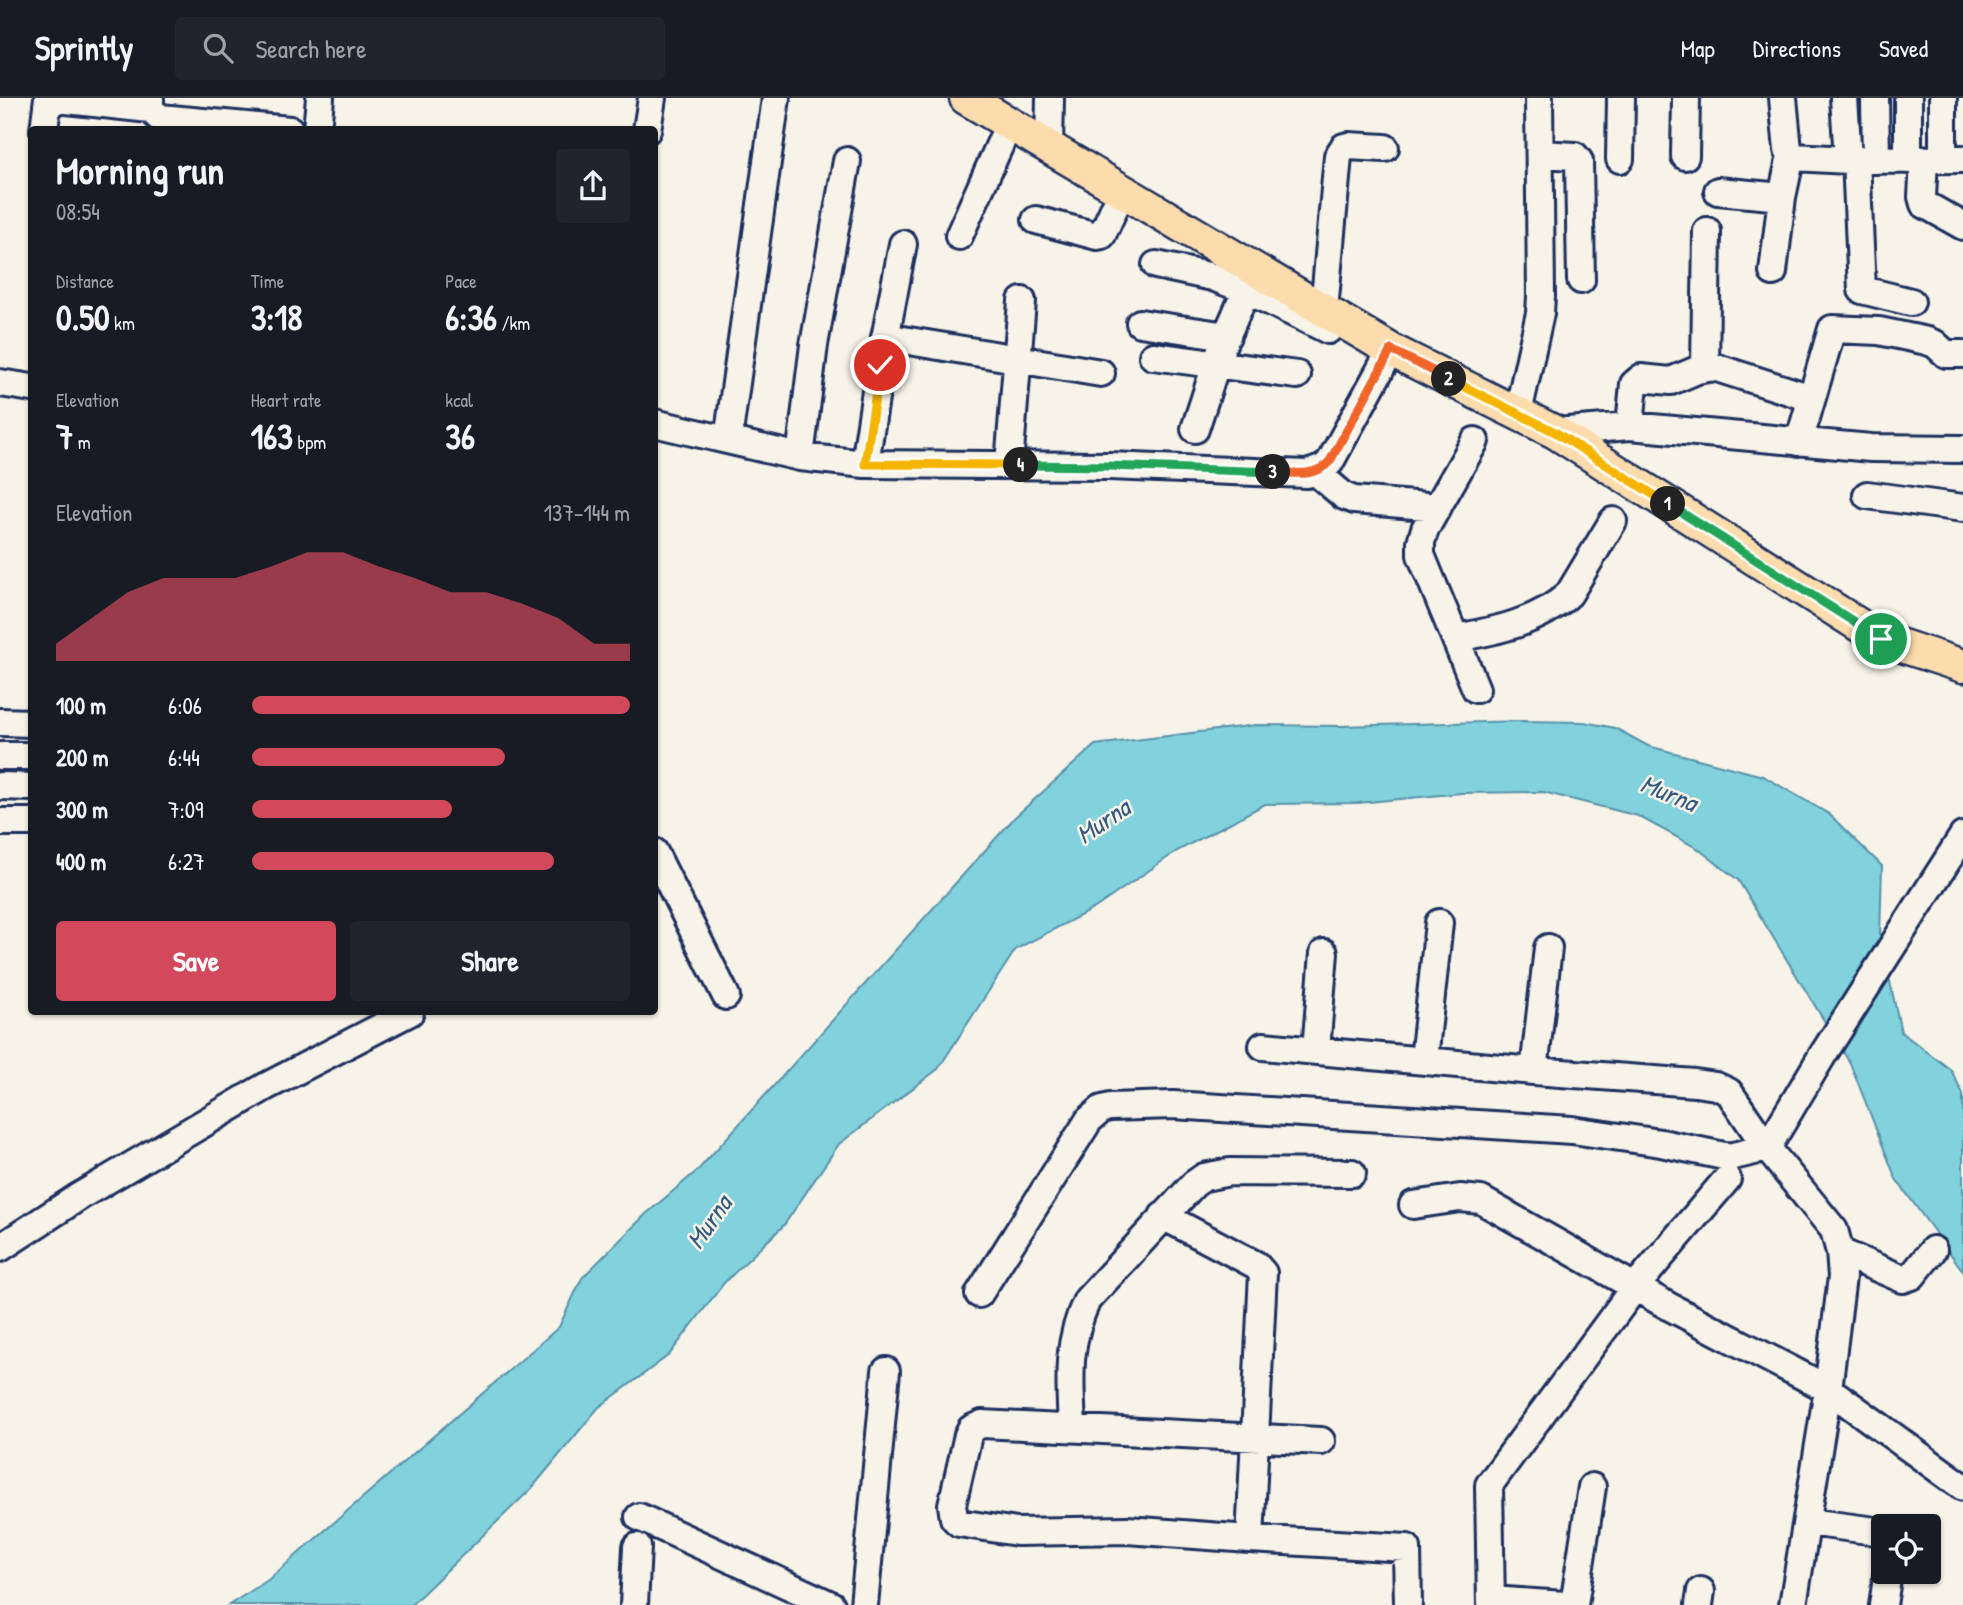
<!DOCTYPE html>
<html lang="en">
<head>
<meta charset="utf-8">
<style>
  body { margin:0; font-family:"Patrick Hand",sans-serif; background:#20242c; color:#f1f3f6; height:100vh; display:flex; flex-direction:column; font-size:26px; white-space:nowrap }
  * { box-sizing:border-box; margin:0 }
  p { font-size:23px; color:#9ea1a6 }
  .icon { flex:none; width:38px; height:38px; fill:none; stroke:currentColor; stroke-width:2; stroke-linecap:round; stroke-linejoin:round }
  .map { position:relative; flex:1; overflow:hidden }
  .sheet { position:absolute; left:28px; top:28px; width:630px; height:889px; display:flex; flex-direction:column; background:#171b24; border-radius:7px; box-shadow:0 2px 5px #0004 }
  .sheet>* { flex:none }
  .tools { position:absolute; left:1871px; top:1416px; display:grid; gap:14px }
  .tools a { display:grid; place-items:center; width:70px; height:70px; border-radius:7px; background:#171b24; box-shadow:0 2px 5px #0004; font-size:35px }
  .pin { position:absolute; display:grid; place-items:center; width:60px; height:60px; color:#fff; margin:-30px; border:4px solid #fff; border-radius:50%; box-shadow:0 2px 7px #0007 }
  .km { position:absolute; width:35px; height:35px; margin:-18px; border-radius:50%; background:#222; color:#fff; font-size:19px; line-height:35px; text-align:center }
  .round { display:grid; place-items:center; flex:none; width:74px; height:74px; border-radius:7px; background:#20242c }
  .overview { display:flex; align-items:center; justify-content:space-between; height:119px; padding:0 28px }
  h1 { font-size:38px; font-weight:700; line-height:52px }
  .metrics { display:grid; grid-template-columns:repeat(3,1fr); gap:10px; height:119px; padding:7px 28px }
  .metrics div { display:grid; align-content:center }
  .metrics b { font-size:35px; font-weight:700 }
  .metrics small { font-size:19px; font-weight:400 }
  .metrics p { font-size:19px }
  .chart { height:196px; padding:14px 28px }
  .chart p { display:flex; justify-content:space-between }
  .chart svg { width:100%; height:126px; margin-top:7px; fill:#d1495b; opacity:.7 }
  .primary-button { display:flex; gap:14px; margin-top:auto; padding:14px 28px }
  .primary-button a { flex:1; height:80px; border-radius:7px; background:#d1495b; color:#fff; font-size:28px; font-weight:700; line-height:80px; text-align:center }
  .primary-button a+a { background:#20242c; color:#f1f3f6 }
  ul { padding:0 28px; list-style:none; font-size:23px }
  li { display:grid; grid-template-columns:112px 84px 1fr; align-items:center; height:52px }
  li i { height:18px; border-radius:9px; background:#d1495b }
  header { display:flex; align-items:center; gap:42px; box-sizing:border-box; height:98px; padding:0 35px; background:#171b24; border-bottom:2px solid #363941 }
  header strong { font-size:33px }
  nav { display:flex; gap:38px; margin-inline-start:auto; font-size:24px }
  .search { width:490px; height:63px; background:#20242c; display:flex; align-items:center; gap:18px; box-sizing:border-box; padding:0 24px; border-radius:7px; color:#9ea1a6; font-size:26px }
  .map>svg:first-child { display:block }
  .water { fill:#81d2dc; stroke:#5891aa; stroke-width:2 }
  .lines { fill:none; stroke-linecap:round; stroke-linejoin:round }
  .minor-casing { stroke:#1b2f5e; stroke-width:32 }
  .major-casing { stroke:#1b2f5e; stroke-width:37 }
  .minor { stroke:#f7f3e8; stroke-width:26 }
  .major { stroke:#fcdcac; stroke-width:32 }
  .split-1-casing { stroke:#fff; stroke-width:14 }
  .split-2-casing { stroke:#fff; stroke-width:14 }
  .split-3-casing { stroke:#fff; stroke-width:14 }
  .split-4-casing { stroke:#fff; stroke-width:14 }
  .split-5-casing { stroke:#fff; stroke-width:14 }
  .split-1 { stroke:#22a559; stroke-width:9 }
  .split-2 { stroke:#f5b400; stroke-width:9 }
  .split-3 { stroke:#f0652b; stroke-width:9 }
  .split-4 { stroke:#22a559; stroke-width:9 }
  .split-5 { stroke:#f5b400; stroke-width:9 }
  .labels { text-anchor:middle; stroke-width:5; stroke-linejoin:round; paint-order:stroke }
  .water-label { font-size:26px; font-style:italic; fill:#34587e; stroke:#f7f3e8 }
</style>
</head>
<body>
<header>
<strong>Sprintly</strong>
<div class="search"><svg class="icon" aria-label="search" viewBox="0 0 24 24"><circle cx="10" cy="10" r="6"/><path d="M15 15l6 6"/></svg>Search here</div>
<nav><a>Map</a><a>Directions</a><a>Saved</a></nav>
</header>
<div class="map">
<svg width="1963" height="1507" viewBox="0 0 1963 1507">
  <rect width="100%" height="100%" fill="#f7f3e8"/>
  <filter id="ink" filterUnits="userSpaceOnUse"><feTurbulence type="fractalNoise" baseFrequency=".0143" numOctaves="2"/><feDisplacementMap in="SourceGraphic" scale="14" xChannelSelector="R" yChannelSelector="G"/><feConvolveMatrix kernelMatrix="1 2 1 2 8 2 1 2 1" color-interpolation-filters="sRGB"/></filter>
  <g filter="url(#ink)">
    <path class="water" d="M1522 623 1584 624 1615 630 1648 648 1763 678 1829 716 1882 768 1880 838 1901 934 1951 972 1963 996V1173L1896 1081 1850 965 1738 782 1697 750 1638 718 1543 694 1462 695 1358 705 1265 706 1177 753 1095 810 1016 851 938 971 839 1046 784 1127 724 1185 669 1257 598 1310 532 1390 411 1507H229L268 1482 559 1229 582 1180 646 1116 698 1072 1015 719 1095 647 1256 627 1340 628Z"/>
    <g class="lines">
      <defs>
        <path id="minor" d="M48 0 150 11
          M150 0V11L160 20 290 32
          M1783 0 1788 52 1794 59 1848 62 1963 61
          M1844 0 1848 62
          M1875 0 1876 62
          M1908 0V62
          M44 32 48 0
          M317 32 320 0
          M647 32 652 0
          M1049 50 1050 0
          M1540 56 1575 58 1579 63 1581 182
          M1685 58 1686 0
          M1620 61 1621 0
          M1943 61V0
          M1856 62 1862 192 1911 204
          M1924 62 1922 99 1924 106 1963 128
          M1718 93 1782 99
          M1036 122 1097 138 1102 137 1122 93
          M959 138 1009 26
          M1156 167 1213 179 1247 192 1328 232
          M1773 174 1782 99 1791 57
          M1324 212 1338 58 1344 49 1348 48 1385 50
          M1140 225 1227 238
          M885 239 1101 275
          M1153 258 1297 277
          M1705 270 1707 133
          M0 285 32 290
          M1518 315 1540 215 1541 198 1539 0
          M654 325 800 359 865 366 1109 368 1307 376 1324 370 1330 364 1391 252
          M1630 328 1634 286 1641 280 1671 283 1697 272 1714 269 1811 300
          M1195 331 1222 248 1253 177
          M1555 334 1630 328 1871 350 1963 351
          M728 342 776 0
          M1475 343 1425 431 1421 444V457L1476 591
          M1799 344 1832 231 1879 233 1927 243 1935 246 1946 256H1963
          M800 359 814 247 847 63
          M865 366 880 267 903 146
          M1009 367 1022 203
          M1316 374 1344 398 1354 402 1438 409
          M1867 397 1963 410
          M1456 540C1495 533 1539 524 1569 496L1613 423
          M0 624 32 625
          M0 658H32
          M0 688 32 689
          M0 724H32
          M654 754 726 898
          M1263 948 1534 973 1695 985 1716 988 1729 994 1767 1050 1834 1132 1840 1154 1842 1179 1828 1291 1793 1507
          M1316 952 1324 855
          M1424 961 1439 825
          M1534 973 1548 850
          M1413 1107 1460 1100 1481 1102 1670 1209 1828 1291 1963 1389
          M1163 1118 1256 1167 1263 1175 1250 1441 1407 1450 1408 1507
          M0 1150 80 1098 265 989 410 914
          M1840 1154 1903 1181 1912 1178 1933 1152
          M979 1196 1089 1022 1102 1011 1110 1009 1173 1007 1572 1032 1661 1045 1729 1059 1767 1050 1822 958 1963 738
          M1072 1330C1070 1282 1066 1247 1087 1202L1194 1086 1204 1079 1230 1074 1352 1075
          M639 1419 831 1507
          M1808 1424 1883 1434
          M1250 1441 1127 1432 1017 1434 959 1425 954 1420 952 1407 968 1337 971 1331 982 1326 1321 1343
          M1491 1502 1565 1507
          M634 1507 637 1449
          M864 1507 886 1273
          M1491 1507 1489 1387 1635 1189 1727 1081
          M1574 1507 1592 1389
          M1699 1507 1701 1493
          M1883 1507 1888 1474"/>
        <path id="major" d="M966 0 1391 252 1555 334 1881 541 1963 568"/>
      </defs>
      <use href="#minor" class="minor-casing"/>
      <use href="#major" class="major-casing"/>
      <use href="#minor" class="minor"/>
      <use href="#major" class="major"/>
    </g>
  </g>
  <g class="lines" filter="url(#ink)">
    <defs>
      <path id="split-1" d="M1668 406 1881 541"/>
      <path id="split-2" d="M1449 281 1555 334 1668 406"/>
      <path id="split-3" d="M1273 374C1294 375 1315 380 1330 363L1391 252 1449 281"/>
      <path id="split-4" d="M1021 367 1109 368 1273 374"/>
      <path id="split-5" d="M880 267 865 366 1021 367"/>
    </defs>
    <use href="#split-1" class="split-1-casing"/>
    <use href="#split-2" class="split-2-casing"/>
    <use href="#split-3" class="split-3-casing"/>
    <use href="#split-4" class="split-4-casing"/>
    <use href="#split-5" class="split-5-casing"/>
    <use href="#split-1" class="split-1"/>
    <use href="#split-2" class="split-2"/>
    <use href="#split-3" class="split-3"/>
    <use href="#split-4" class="split-4"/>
    <use href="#split-5" class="split-5"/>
  </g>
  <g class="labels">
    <g class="water-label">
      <text transform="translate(1669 695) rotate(22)" y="9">Murna</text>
      <text transform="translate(1103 723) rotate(-34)" y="9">Murna</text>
      <text transform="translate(709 1124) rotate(-55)" y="9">Murna</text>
    </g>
  </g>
</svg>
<div class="tools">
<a><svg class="icon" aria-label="locate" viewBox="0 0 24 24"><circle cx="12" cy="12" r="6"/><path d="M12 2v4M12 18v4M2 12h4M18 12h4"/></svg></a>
</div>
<div class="pin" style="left:1881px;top:541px;background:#1e9e55"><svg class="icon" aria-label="arrive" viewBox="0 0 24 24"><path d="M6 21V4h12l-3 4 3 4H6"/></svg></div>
<div class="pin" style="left:880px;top:267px;background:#d93025"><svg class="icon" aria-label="check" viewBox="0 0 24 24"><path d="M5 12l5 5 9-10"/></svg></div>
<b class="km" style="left:1668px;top:406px">1</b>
<b class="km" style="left:1449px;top:281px">2</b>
<b class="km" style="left:1273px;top:374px">3</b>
<b class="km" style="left:1021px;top:367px">4</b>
<section class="sheet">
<div class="overview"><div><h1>Morning run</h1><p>08:54</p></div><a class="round"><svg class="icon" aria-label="share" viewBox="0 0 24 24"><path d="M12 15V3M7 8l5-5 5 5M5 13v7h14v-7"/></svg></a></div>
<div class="metrics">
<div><p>Distance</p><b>0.50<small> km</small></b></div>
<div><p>Time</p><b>3:18</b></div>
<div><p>Pace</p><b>6:36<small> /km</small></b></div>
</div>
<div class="metrics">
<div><p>Elevation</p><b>7<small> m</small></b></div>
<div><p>Heart rate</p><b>163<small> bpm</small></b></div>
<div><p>kcal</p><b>36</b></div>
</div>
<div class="chart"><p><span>Elevation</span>137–144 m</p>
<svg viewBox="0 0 160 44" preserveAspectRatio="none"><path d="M0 44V38L10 29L20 20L30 15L40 15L50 15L60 11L70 6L80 6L90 11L100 15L110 20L120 20L130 24L140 29L150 38L160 38V44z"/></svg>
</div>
<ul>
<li><b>100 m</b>6:06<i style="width:100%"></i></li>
<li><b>200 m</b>6:44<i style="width:67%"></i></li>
<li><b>300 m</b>7:09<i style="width:53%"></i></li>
<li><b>400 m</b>6:27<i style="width:80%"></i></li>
</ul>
<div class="primary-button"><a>Save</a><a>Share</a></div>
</section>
</div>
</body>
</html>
